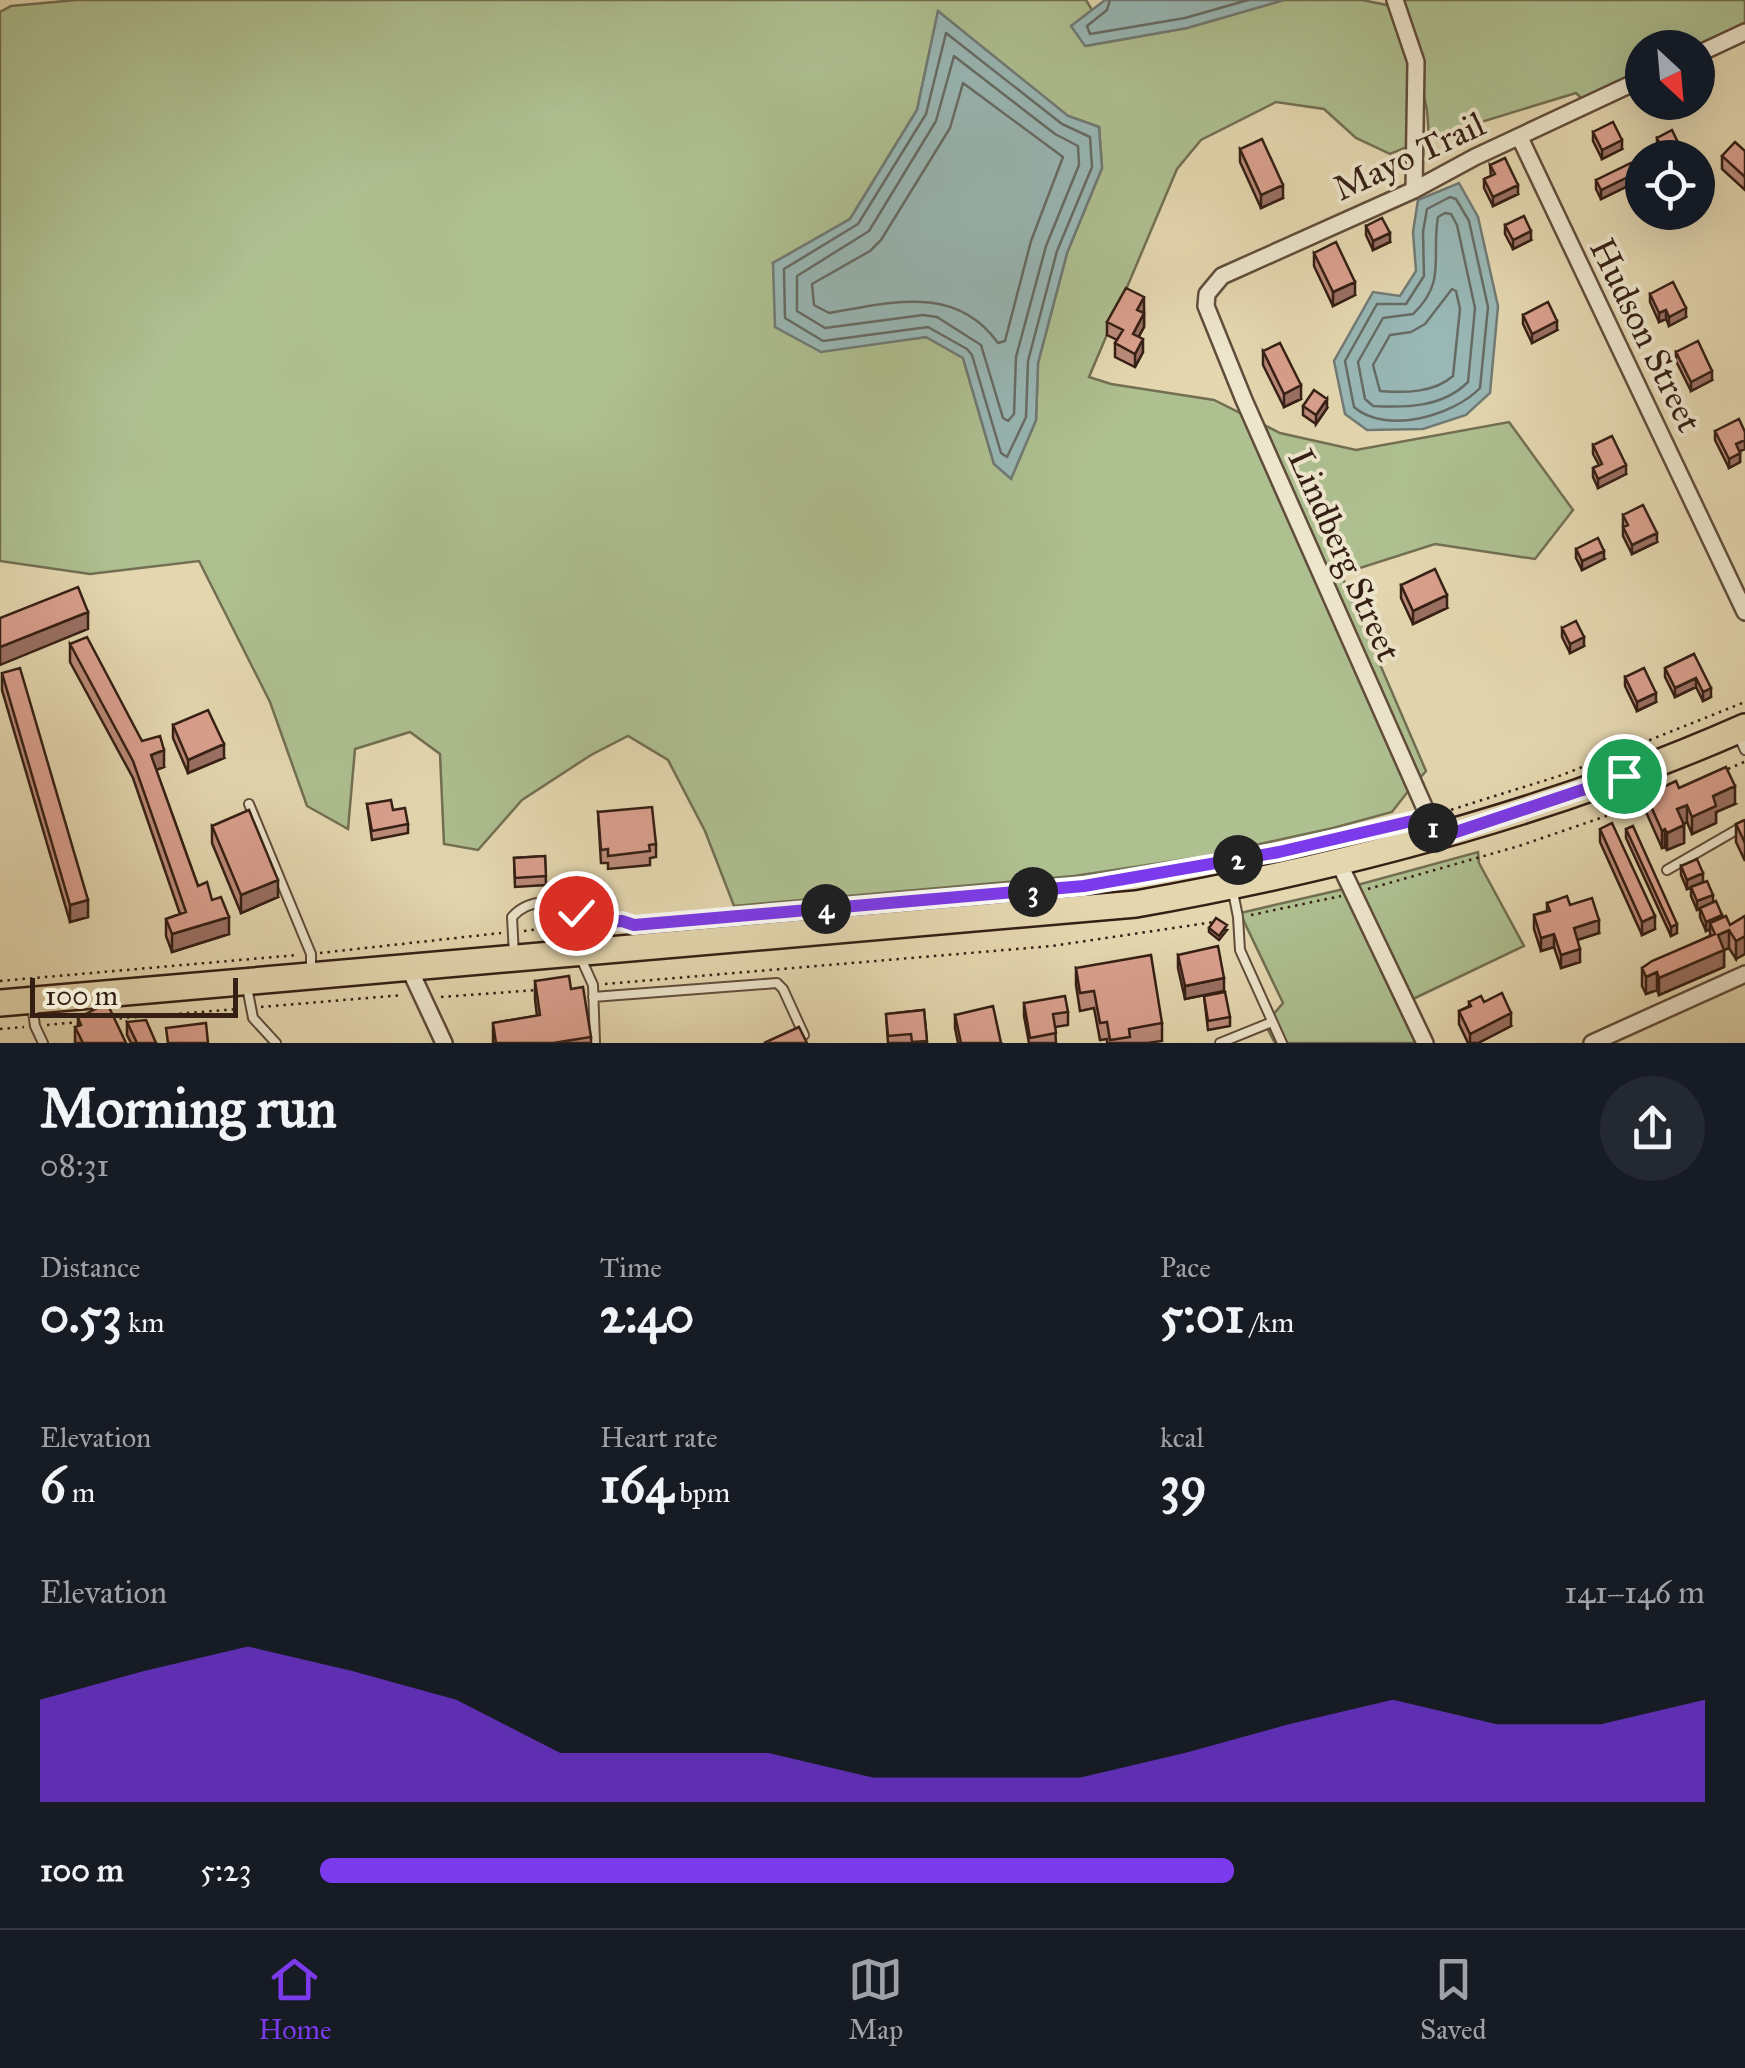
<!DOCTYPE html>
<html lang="en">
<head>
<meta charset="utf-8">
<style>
  body { margin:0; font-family:"IM FELL Great Primer",serif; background:#242831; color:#f1f3f6; height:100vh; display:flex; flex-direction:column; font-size:38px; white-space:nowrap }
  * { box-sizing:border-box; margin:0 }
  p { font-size:32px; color:#9ea1a6 }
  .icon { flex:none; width:55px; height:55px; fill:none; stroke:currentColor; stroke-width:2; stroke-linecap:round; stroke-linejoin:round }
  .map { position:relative; height:1043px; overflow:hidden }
  .panel { display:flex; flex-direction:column; background:#171b24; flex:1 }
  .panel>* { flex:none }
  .needle { width:65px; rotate:154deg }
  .controls { position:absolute; left:1625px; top:30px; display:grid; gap:20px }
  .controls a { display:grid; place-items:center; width:90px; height:90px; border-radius:50%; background:#171b24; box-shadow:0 10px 40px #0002; font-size:50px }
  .scale { position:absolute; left:30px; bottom:25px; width:208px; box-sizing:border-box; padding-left:10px; border:5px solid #351f14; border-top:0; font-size:28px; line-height:35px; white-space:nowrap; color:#351f14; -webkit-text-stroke:8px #ede5cc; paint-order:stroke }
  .pin { position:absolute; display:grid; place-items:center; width:85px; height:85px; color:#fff; margin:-42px; border:5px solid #fff; border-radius:50%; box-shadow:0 2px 10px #0007 }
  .km { position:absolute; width:50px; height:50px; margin:-25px; border-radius:50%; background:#222; color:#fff; font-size:28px; line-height:50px; text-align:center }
  .round { display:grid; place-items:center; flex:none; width:105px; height:105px; border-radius:52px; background:#242831 }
  .summary { display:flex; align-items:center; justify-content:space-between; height:170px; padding:0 40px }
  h1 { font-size:55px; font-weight:700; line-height:75px }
  .metrics { display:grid; grid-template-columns:repeat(3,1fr); gap:15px; height:170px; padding:10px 40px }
  .metrics div { display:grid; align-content:center }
  .metrics b { font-size:50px; font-weight:700 }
  .metrics small { font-size:28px; font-weight:400 }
  .metrics p { font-size:28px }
  .chart { height:280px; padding:20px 40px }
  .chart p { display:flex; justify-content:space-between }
  .chart svg { width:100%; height:180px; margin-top:10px; fill:#7c3aed; opacity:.7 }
  ul { padding:0 40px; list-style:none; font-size:32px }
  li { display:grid; grid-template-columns:160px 120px 1fr; align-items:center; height:75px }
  li i { height:25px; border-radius:12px; background:#7c3aed }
  .menu { display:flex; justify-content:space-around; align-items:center; height:140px; border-top:2px solid #363941; background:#171b24; font-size:28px; color:#9ea1a6 }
  .menu a { display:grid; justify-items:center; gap:5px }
  .menu .on { color:#7c3aed }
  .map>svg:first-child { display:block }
  .green { fill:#aebf90; stroke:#726f52; stroke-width:2.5; fill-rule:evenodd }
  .water { fill:#98b7b5; stroke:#707a75; stroke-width:2.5 }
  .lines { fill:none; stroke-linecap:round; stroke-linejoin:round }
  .shore { stroke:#666b64; stroke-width:2.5 }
  .lane-casing { stroke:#614d3b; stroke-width:12 }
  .street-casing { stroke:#614d3b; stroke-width:20 }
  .primary-casing { stroke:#351f14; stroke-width:30 }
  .path { stroke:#351f14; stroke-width:2.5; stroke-dasharray:2.5 5; stroke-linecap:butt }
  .lane { stroke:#ede5cc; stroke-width:8 }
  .street { stroke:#ede5cc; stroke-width:15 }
  .primary { stroke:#e4d7b0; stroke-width:25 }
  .wall { fill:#bb8a7a; stroke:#351f14; stroke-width:2.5 }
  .shaded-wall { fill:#997063; stroke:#351f14; stroke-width:2.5 }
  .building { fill:#daa08e; stroke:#351f14; stroke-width:2.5 }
  .route-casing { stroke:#fff; stroke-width:20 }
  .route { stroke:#7c3aed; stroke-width:12 }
  .labels { text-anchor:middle; stroke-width:8; stroke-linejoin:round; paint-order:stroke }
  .street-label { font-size:35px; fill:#351f14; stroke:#ede5cc }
</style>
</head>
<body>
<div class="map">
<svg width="1745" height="1043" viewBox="0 0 1745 1043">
  <rect width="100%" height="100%" fill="#e4d7b0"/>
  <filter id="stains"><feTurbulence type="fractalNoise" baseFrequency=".002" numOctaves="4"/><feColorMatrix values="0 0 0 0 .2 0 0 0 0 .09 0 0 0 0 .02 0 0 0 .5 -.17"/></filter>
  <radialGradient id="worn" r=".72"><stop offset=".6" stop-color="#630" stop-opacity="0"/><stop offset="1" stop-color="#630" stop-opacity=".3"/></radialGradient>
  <path class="green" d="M76 0H1086L1092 10 1072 26 1086 46 1187 28 1284 0H1362L1387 5 1388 0 1408 62 1407 147 1390 154 1356 138 1324 109 1276 102 1201 140 1177 169 1089 377 1111 384 1214 400 1242 414 1409 790 1392 812 1333 828 1201 857 1074 876 734 906 705 831 668 760 628 736 591 755 522 800 478 850 444 844 440 754 410 732 355 749 348 829 307 806 270 702 199 561 90 574 0 561V12L11 6ZM938 12 1068 116 1099 127 1102 168 1067 253 1038 363 1036 420 1011 478 994 464 963 358 927 337 874 343 773 263 850 219 917 110Z
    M1403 0H1745V23L1693 47 1642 48V70L1582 99 1576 93 1429 138 1427 110Z
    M1509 422 1573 510 1535 559 1435 544 1341 574 1426 771 1419 779 1262 424 1280 433 1356 450Z
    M1478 852 1479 863 1524 946 1413 999 1357 885Z
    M1344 889 1418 1043H1275L1265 1024 1283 1003 1240 913Z"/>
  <path class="water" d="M1105 0H1284L1187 28 1085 46 1071 26Z
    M938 11 1068 116 1099 127 1102 168 1067 253 1038 363 1036 420 1011 479 994 464 963 358 926 337 821 352 775 327 773 263 850 219 917 110Z
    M1459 183 1478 217 1498 306 1490 393 1466 415 1423 429 1367 430 1345 414 1334 361 1373 292 1400 296 1416 271 1413 232 1418 200Z"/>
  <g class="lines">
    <path class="shore" d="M1110 0 1107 10 1087 26 1090 34 1185 18 1248 0
      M946 33 1062 124 1090 137 1092 167 1057 251 1028 361 1026 417 1007 457 1001 453 972 355 967 349 928 327 823 341 785 318 784 269 858 224 926 114Z
      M954 56 1055 134 1078 146 1079 165 1046 246 1016 357 1014 414 1008 421 1003 418 981 345 937 317 923 315 825 328 797 311V276L869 231 936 121Z
      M963 83 1063 157 1031 241 1005 341 998 343C955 283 890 303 829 313L814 305 812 284 870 251 881 240 950 128Z
      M1450 197 1456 199 1469 221 1488 307 1480 388C1453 416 1386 435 1354 407L1345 361 1377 304H1406L1424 276 1423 232 1427 209Z
      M1445 213 1451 214 1457 225 1475 308 1468 382C1443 407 1407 408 1373 406L1365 399 1358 362 1383 318 1413 314C1447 282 1431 257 1438 217Z
      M1452 289 1456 291 1460 309 1453 376C1434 393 1404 393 1380 391L1373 365 1390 335 1411 332 1425 324Z"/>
    <defs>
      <path id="lane" d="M1738 735 1745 750
        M249 804 311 954V972
        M1667 870 1745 825
        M1233 892 1238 917 1240 950 1282 1043
        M514 955 512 917C528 899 558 897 575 913L579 954 593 985 595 1043
        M247 987 253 1018 276 1043
        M593 997 777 983 783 989 804 1035
        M32 1004 35 1026 43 1043
        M1220 1043 1272 1022"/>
      <path id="street" d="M1395 0 1416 62 1414 190
        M1698 54 1745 32
        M1520 138 1745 612
        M1438 838 1244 400 1206 306 1207 294 1222 276 1414 190 1475 157 1642 79
        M1339 863 1425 1043
        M409 968 444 1043
        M1592 1043 1745 974"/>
      <path id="primary" d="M0 1003 1136 904C1345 867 1551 813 1745 727"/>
    </defs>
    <use href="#lane" class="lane-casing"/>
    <use href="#street" class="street-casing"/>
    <use href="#primary" class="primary-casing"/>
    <path class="path" d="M1728 769 1744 762
      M1444 812 1562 775 1745 702
      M1368 889 1519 846 1647 802
      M1007 894 1172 873 1407 823
      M1251 915 1341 896
      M589 924 622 921 634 925 929 901
      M524 931 566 926
      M320 953 501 933
      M0 981 297 955
      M605 984 1052 946 1214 922
      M441 997 537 990
      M261 1007 403 995
      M112 1019 238 1009
      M47 1025 79 1022
      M0 1029 24 1027"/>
    <use href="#lane" class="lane"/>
    <use href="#street" class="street"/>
    <use href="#primary" class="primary"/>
  </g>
  <path class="wall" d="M1593 132 1622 149 1602 159 1593 141Z
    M1657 138 1684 158H1662L1657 146Z
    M1240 149 1283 198 1261 208 1240 162Z
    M1745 151V190L1722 169V156Z
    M1490 165 1518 194 1493 206 1484 188V179L1491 176Z
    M1596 180 1636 182 1601 199 1596 189Z
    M1505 225 1531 240 1513 249 1505 234Z
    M1366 226 1390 242 1373 250 1366 235Z
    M1314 253 1355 295 1333 306 1314 266Z
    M1650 294 1686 317 1669 326 1666 319 1659 322 1650 302Z
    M1144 311V327L1139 336 1143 352 1135 367 1115 357V343L1117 340 1107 335V322Z
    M1523 315 1557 330 1532 343 1523 324Z
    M1263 351 1301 399 1284 407 1263 365Z
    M1676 352 1712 380 1691 391 1676 361Z
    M1303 406 1327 408 1316 424 1303 415Z
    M1715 431 1745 432V449L1740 451V462L1729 468 1715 440Z
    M1593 445 1626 474 1598 488 1593 477V468L1599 465 1593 454Z
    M1623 515 1657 542 1632 554 1623 536Z
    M1576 549 1604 559 1582 570 1576 558Z
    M1401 585 1447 608 1413 624 1401 598Z
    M1562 628 1584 646 1570 653 1562 637Z
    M70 644 142 741 164 767 156 770 198 886 212 900 229 934 172 952 166 936V919L180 914 133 778 70 662Z
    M1694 654 1711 697 1703 701 1696 687 1675 697 1665 677V668Z
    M2 673 88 917 70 922 2 690Z
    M1625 677 1656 702 1637 711 1625 686Z
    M173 725 224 758 188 773 173 738Z
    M1679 788 1735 804 1716 812V823L1692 834 1687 822 1684 824V843L1667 850 1665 847 1662 848 1646 812V795Z
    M367 804 393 810 408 824V833L372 840Z
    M598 812 656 844V857L650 858V865L608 869V863H601Z
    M1745 820V861L1736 842V824Z
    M212 826 278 897 241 913 212 843Z
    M1600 829 1655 929 1642 935 1600 842Z
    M1626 829 1677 933 1671 936 1626 838Z
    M545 856 546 885 515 887 514 858Z
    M1681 866 1703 882 1687 889 1681 875Z
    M1691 887 1713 902 1722 918 1730 925 1745 916 1736 959 1729 948 1724 950V967L1659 995 1657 990 1646 994 1642 986V968L1710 936V929L1706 931 1700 917V909L1697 910 1691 896Z
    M1547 903 1570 905 1599 933 1577 940 1580 962 1561 968 1554 947 1541 951 1534 929V915L1547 911Z
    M1209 928 1227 930 1219 940 1209 932Z
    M1178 955 1224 991 1185 999 1178 968Z
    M1076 968 1162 1023V1041L1147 1043H1107V1039L1100 1040 1094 1008 1080 1011 1076 985Z
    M535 981 571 989 591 1037V1043H493V1023L537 1016 535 999Z
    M1204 996 1230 1017V1026L1208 1030Z
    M1469 1002 1511 1026 1478 1043H1468L1459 1024V1011L1469 1006Z
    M1024 1003 1068 1012V1025L1055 1027 1056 1043H1029L1024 1016Z
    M924 1010 927 1043H888L886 1014Z
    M955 1015 1001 1043H958L955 1028Z
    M78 1018 126 1043H75V1027L78 1026Z
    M127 1022 156 1043H131L127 1035Z"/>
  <path class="shaded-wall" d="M1622 140V149L1602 159V150Z
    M1636 173V182L1601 199V190Z
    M1283 185V198L1261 208V195Z
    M1518 185V194L1493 206V197Z
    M1531 231V240L1513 249V240Z
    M1390 233V242L1373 250V241Z
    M1355 282V295L1333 306V292Z
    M1144 297V311L1137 323V310Z
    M1686 308V317L1669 326V317Z
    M1666 310V319L1659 322V313Z
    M1144 313V327L1133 347V334Z
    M1557 321V330L1532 343V334Z
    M1143 339V352L1135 367V354Z
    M1712 371V380L1691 391V382Z
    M1301 385V399L1284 407V394Z
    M1327 399V408L1316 424V415Z
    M1745 440V449L1736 453V444Z
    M1740 453V462L1729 468V459Z
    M1626 465V474L1598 488V479Z
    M1657 533V542L1632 554V545Z
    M1604 551V559L1582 570V561Z
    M1447 595V608L1413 624V611Z
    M88 612V629L0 665V647Z
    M1584 637V646L1570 653V644Z
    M1696 678V687L1675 697V688Z
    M1711 688V697L1703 701V692Z
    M1656 693V702L1637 711V702Z
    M224 744V758L188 773V760Z
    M164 750V767L151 772V755Z
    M1735 786V804L1716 812V823L1692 834V817L1713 796Z
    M1687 805V822L1677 827V809Z
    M1684 825V843L1667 850V833Z
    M1665 829V847L1662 848V831Z
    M1703 873V882L1687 889V880Z
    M278 880V897L241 913V895Z
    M1713 895V904L1697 910V901Z
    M88 900V917L70 922V905Z
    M1722 915V924L1710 923V929L1706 931V922Z
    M1655 916V929L1642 935V922Z
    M229 917V934L172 952V934Z
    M1599 920V933L1574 941V928Z
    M1677 924V933L1671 936V927Z
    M1729 930V948L1724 950V967L1659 995V978L1718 935Z
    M1554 934V947L1541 951V938Z
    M1745 936V954L1736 959V941Z
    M1580 949V962L1561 968V955Z
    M1657 972V990L1646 994V977Z
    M1224 978V991L1185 999V986Z
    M1511 1013V1026L1478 1043H1470V1034Z"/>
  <path class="building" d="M1613 122 1622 140 1602 150 1593 132Z
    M1672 130 1684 155 1679 158H1667L1657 138Z
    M1262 139 1283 185 1261 195 1240 149Z
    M1735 142 1745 151V177L1722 156Z
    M1505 158 1518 185 1493 197 1484 179 1495 174 1490 165Z
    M1631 163 1636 173 1601 190 1596 180Z
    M1524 216 1531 231 1513 240 1505 225Z
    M1382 218 1390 233 1373 241 1366 226Z
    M1336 242 1355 282 1333 292 1314 253Z
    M1673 282 1686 308 1669 317 1666 310 1659 313 1650 294Z
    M1126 288 1144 297 1137 310 1144 313 1133 334 1143 339 1135 354 1115 343 1123 330 1107 322Z
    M1548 302 1557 321 1532 334 1523 315Z
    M1698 341 1712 371 1691 382 1676 352Z
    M1280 343 1301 385 1284 394 1263 351Z
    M1314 390 1327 399 1316 415 1303 406Z
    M1739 419 1745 432V440L1736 444 1740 453 1729 459 1715 431Z
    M1612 436 1626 465 1598 479 1593 468 1602 464 1593 445Z
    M1643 505 1657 533 1632 545 1623 527 1628 525 1623 515Z
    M1598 538 1604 551 1582 561 1576 549Z
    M1435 569 1447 595 1413 611 1401 585Z
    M78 587 88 612 0 647V618Z
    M1576 621 1584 637 1570 644 1562 628Z
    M87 637 142 741 160 736 164 750 151 755 198 886 207 882 212 900 221 897 229 917 172 934 166 919 186 912 133 761 70 644Z
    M1694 654 1711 688 1703 692 1696 678 1675 688 1665 668Z
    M20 668 88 900 70 905 2 673Z
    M1644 668 1656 693 1637 702 1625 677Z
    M208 710 224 744 188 760 173 725Z
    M1726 767 1735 786 1713 796 1716 806 1692 817 1687 805 1677 809 1684 825 1667 833 1665 829 1662 831 1646 795 1676 781 1679 788Z
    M391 800 393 810 405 808 408 824 372 831 367 804Z
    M652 807 656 844 649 845 650 851 608 856V849L601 850 598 812Z
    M249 810 278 880 241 895 212 826Z
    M1745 820V843L1736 824Z
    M1612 823 1655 916 1642 922 1600 829Z
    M1633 826 1677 924 1671 927 1626 829Z
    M545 856 546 876 515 878 514 858Z
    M1697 859 1703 873 1687 880 1681 866Z
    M1707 881 1713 895 1697 901 1691 887Z
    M1567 896 1570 905 1592 898 1599 920 1574 928 1580 949 1561 955 1554 934 1541 938 1534 915 1550 911 1547 903Z
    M1716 901 1722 915 1706 922 1700 908Z
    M1726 916 1730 925 1745 916V936L1736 941 1729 930 1718 935 1724 950 1659 978 1657 972 1646 977 1642 968 1652 961 1715 934 1710 923Z
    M1216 918 1227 925 1219 936 1209 928Z
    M1218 946 1224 978 1185 986 1178 955Z
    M1151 955 1162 1023 1129 1029 1130 1037 1110 1040 1107 1022 1100 1023 1094 991 1080 993 1076 968Z
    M569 976 571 989 583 987 591 1037 553 1043H496L493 1023 540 1015 535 981Z
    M1225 992 1230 1017 1208 1021 1204 996Z
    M1502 993 1511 1013 1470 1034 1459 1011 1471 1006 1469 1002 1481 996 1484 1002Z
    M1065 996 1068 1012 1053 1014 1056 1033 1030 1038 1024 1003Z
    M107 1003 126 1043H83L75 1027 81 1025 78 1018Z
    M993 1006 1001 1043H961L955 1015Z
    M924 1010 927 1041 912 1042 911 1034 888 1036 886 1014Z
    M146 1020 156 1043H137L127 1022Z
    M206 1023 208 1043H168L166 1028Z
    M799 1027 807 1043H764Z"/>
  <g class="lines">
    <defs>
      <path id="route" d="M576 913 578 924 622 921 634 925 1084 886 1279 852 1429 817 1438 838 1624 776"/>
    </defs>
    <use href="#route" class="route-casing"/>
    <use href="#route" class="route"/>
  </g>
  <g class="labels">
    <g class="street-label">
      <text transform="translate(1409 156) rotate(-25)" y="12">Mayo Trail</text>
      <text transform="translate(1646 335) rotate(64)" y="12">Hudson Street</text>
      <text transform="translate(1345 555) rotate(66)" y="12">Lindberg Street</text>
    </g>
  </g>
  <rect width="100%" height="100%" filter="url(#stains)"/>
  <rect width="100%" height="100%" fill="url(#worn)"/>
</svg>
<div class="controls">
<a><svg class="needle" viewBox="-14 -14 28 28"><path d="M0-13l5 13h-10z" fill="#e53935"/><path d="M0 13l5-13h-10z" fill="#9ea1a6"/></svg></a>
<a><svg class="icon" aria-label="locate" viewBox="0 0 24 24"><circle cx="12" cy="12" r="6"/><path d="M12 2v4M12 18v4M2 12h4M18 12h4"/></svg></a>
</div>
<div class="scale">100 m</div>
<div class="pin" style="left:1624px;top:776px;background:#1e9e55"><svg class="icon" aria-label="arrive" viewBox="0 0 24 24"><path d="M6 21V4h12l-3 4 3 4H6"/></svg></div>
<div class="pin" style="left:576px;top:913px;background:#d93025"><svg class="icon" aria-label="check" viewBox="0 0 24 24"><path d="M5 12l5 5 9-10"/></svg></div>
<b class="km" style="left:1433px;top:828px">1</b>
<b class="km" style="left:1238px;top:860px">2</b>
<b class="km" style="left:1033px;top:892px">3</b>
<b class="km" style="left:826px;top:909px">4</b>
</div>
<section class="panel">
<div class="summary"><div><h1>Morning run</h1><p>08:31</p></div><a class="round"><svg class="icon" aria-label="share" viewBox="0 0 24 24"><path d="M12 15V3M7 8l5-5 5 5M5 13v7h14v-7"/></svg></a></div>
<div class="metrics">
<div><p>Distance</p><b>0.53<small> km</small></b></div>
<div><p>Time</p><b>2:40</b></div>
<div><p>Pace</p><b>5:01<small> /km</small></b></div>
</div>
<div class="metrics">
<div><p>Elevation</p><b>6<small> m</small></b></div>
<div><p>Heart rate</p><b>164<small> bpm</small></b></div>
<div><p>kcal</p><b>39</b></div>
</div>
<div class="chart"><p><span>Elevation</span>141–146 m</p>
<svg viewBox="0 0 160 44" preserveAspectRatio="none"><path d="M0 44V19L10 12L20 6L30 12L40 19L50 32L60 32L70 32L80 38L90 38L100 38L110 32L120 25L130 19L140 25L150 25L160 19V44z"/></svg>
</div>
<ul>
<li><b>100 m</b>5:23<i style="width:66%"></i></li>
</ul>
</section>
<nav class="menu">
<a class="on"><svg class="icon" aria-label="home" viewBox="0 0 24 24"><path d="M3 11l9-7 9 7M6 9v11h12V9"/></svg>Home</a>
<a><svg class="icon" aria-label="map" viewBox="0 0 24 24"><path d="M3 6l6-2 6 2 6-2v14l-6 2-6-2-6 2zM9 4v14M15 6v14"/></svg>Map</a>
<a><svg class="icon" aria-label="saved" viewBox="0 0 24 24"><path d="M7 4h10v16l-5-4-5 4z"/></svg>Saved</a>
</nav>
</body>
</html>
